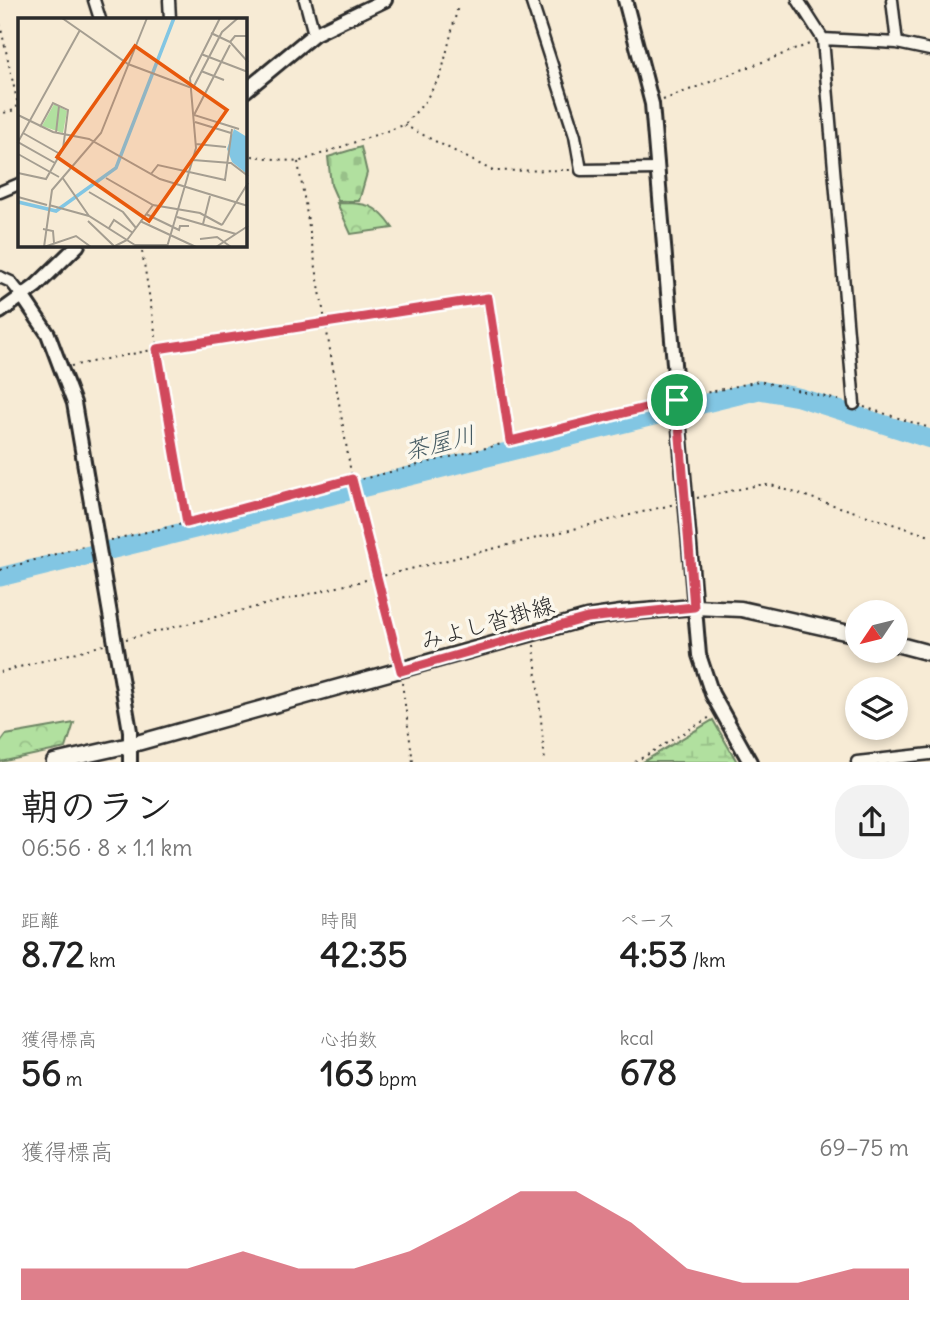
<!DOCTYPE html>
<html lang="ja">
<head>
<meta charset="utf-8">
<style>
  body { margin:0; font-family:Delius,"Klee One",sans-serif; background:#f2f2f2; color:#222; height:100vh; display:flex; flex-direction:column; font-size:26px; white-space:nowrap }
  * { box-sizing:border-box; margin:0 }
  p { font-size:23px; color:#767676 }
  .icon { flex:none; width:38px; height:38px; fill:none; stroke:currentColor; stroke-width:2; stroke-linecap:round; stroke-linejoin:round }
  .map { position:relative; height:762px; overflow:hidden }
  .panel { display:flex; flex-direction:column; background:#fff; flex:1 }
  .panel>* { flex:none }
  .needle { width:46px; rotate:235deg }
  .fabs { position:absolute; left:845px; top:600px; display:grid; gap:14px }
  .fabs a { display:grid; place-items:center; width:63px; height:63px; border-radius:50%; background:#fff; box-shadow:0 4px 10px #0003; font-size:35px }
  .pin { position:absolute; display:grid; place-items:center; width:60px; height:60px; color:#fff; margin:-30px; border:4px solid #fff; border-radius:50%; box-shadow:0 2px 7px #0007 }
  .round { display:grid; place-items:center; flex:none; width:74px; height:74px; border-radius:28px; background:#f2f2f2 }
  .headline { display:flex; align-items:center; justify-content:space-between; height:119px; padding:0 21px }
  h1 { font-size:38px; font-weight:700; line-height:52px }
  .stats { display:grid; grid-template-columns:repeat(3,1fr); gap:10px; height:119px; padding:7px 21px }
  .stats div { display:grid; align-content:center }
  .stats b { font-size:35px; font-weight:700 }
  .stats small { font-size:19px; font-weight:400 }
  .stats p { font-size:19px }
  .chart { height:196px; padding:14px 21px }
  .chart p { display:flex; justify-content:space-between }
  .chart svg { width:100%; height:126px; margin-top:7px; fill:#d1495b; opacity:.7 }
  .map>svg:first-child { display:block }
  .forest { fill:url(#forest-crowns); stroke:#6e8665; stroke-width:2 }
  .wetland { fill:url(#wetland-marsh); stroke:#6e8665; stroke-width:2 }
  .cemetery { fill:url(#cemetery-stones); stroke:#6e8665; stroke-width:2 }
  .lines { fill:none; stroke-linecap:round; stroke-linejoin:round }
  .river { stroke:#82c6e3; stroke-width:19 }
  .minor-casing { stroke:#2b2b2b; stroke-width:15 }
  .tertiary-casing { stroke:#2b2b2b; stroke-width:18 }
  .secondary-casing { stroke:#2b2b2b; stroke-width:19 }
  .path { stroke:#2b2b2b; stroke-width:2; stroke-dasharray:2 5; stroke-linecap:butt }
  .minor { stroke:#fbf7ec; stroke-width:10 }
  .tertiary { stroke:#fbf7ec; stroke-width:12 }
  .secondary { stroke:#fbf7ec; stroke-width:14 }
  .route-casing { stroke:#fff; stroke-width:14 }
  .route { stroke:#d1495b; stroke-width:9 }
  .labels { text-anchor:middle; stroke-width:7; stroke-linejoin:round; paint-order:stroke }
  .street-label { font-size:23px; fill:#2b2b2b; stroke:#fbf7ec }
  .water-label { font-size:24px; font-style:italic; fill:#455a62; stroke:#fbf7ec }
  .inset-river { fill:none; stroke:#82c6e3; stroke-width:3.5 }
  .inset-road { fill:none; stroke:#a59e91; stroke-width:2 }
  .view { fill:#e8590c; fill-opacity:0.15; stroke:#e8590c; stroke-width:3.5 }
  .inset-edge { fill:none; stroke:#2b2b2b; stroke-width:3.5 }
</style>
</head>
<body>
<div class="map">
<svg width="930" height="762" viewBox="0 0 930 762">
  <defs>
    <pattern id="forest-crowns" width="20" height="18" patternUnits="userSpaceOnUse" patternTransform="scale(1.75)"><rect width="20" height="18" fill="#b1e09f"/><path d="M2 6a3 3 0 1 1 6 0M12 15a3 3 0 1 1 6 0" fill="none" stroke="#98c089"/></pattern>
    <pattern id="wetland-marsh" width="20" height="14" patternUnits="userSpaceOnUse" patternTransform="scale(1.75)"><rect width="20" height="14" fill="#b1e09f"/><path d="M1 5h8M5 5V1M11 12h8M15 12V8" fill="none" stroke="#98c089"/></pattern>
    <pattern id="cemetery-stones" width="16" height="16" patternUnits="userSpaceOnUse" patternTransform="scale(1.75)"><rect width="16" height="16" fill="#b1e09f"/><path d="M2 7V4a2 2 0 0 1 4 0v3zM10 15v-3a2 2 0 0 1 4 0v3z" fill="#98c089"/></pattern>
  </defs>
  <rect width="100%" height="100%" fill="#f7ebd5"/>
  <filter id="ink" filterUnits="userSpaceOnUse"><feTurbulence type="fractalNoise" baseFrequency=".0143" numOctaves="2"/><feDisplacementMap in="SourceGraphic" scale="14" xChannelSelector="R" yChannelSelector="G"/><feConvolveMatrix kernelMatrix="1 2 1 2 8 2 1 2 1" color-interpolation-filters="sRGB"/></filter>
  <g filter="url(#ink)">
    <path class="forest" d="M337 203C366 203 376 203 393 228L351 234Z
      M74 723 66 748 0 762V743L6 735Z"/>
    <path class="wetland" d="M713 720 737 762H643Z"/>
    <path class="cemetery" d="M361 147 367 173 359 201H338L331 185 328 157Z"/>
    <g class="lines">
      <path class="river" d="M0 577 759 390 798 397 930 439"/>
      <defs>
        <path id="minor" d="M94 0 100 19
          M169 0 170 19
          M305 0 314 34
          M531 0 575 136 581 170 658 169
          M798 0 823 39 854 404
          M892 0 897 43
          M823 39 897 43 930 50
          M0 192 19 184
          M0 277 11 282 23 297
          M857 762 930 754"/>
        <path id="tertiary" d="M625 0 652 104 677 399
          M245 91 314 34 385 0
          M23 297 48 334 74 403 130 731V762
          M0 312 36 286 78 245
          M677 400 699 655 712 694 750 762"/>
        <path id="secondary" d="M896 644 930 653
          M54 762 130 745 587 618 621 613 694 607 741 609 858 635"/>
      </defs>
      <use href="#minor" class="minor-casing"/>
      <use href="#tertiary" class="tertiary-casing"/>
      <use href="#secondary" class="secondary-casing"/>
      <path class="path" d="M0 24 18 105 15 110 0 114
        M663 100 812 43
        M404 125 493 171 570 170
        M245 155 298 162 404 125 424 103 441 75 458 6
        M298 162 352 479 397 657
        M141 245 186 522
        M71 366 157 349 488 298 510 441
        M687 397 759 381 842 401
        M864 407 930 428
        M697 498 759 485H771L930 536
        M110 540 187 523 665 403
        M0 570 87 545
        M126 639 675 504
        M534 645 545 762
        M0 672 104 645
        M402 683 413 762
        M635 762 712 716"/>
      <use href="#minor" class="minor"/>
      <use href="#tertiary" class="tertiary"/>
      <use href="#secondary" class="secondary"/>
    </g>
  </g>
  <g class="lines" filter="url(#ink)">
    <defs>
      <path id="route" d="M488 298 510 441 677 400 694 607 587 618 401 671 352 479 187 523 157 349Z"/>
    </defs>
    <use href="#route" class="route-casing"/>
    <use href="#route" class="route"/>
  </g>
  <g class="labels">
    <g class="street-label">
      <text transform="translate(487 623) rotate(-16)" y="8">みよし沓掛線</text>
    </g>
    <g class="water-label">
      <text transform="translate(440 443) rotate(-14)" y="8">茶屋川</text>
    </g>
  </g>
  <g transform="translate(18 18)">
    <rect width="229" height="229" fill="#f7ebd5"/>
    <path d="M36 86 49 93 45 115 24 108Z" fill="#b1e09f"/>
    <path d="M216 111 229 119V156L214 144 209 131Z" fill="#82c6e3"/>
    <path class="inset-river" d="M0 184 38 193 98 150 156 0"/>
    <path class="inset-road" d="M44 0 110 46 171 69 176 68 204 14 220 0M193 15 212 24M230 18H217L212 24 230 44M212 27 176 97 221 111M183 36 230 54M183 53 206 62M0 97 35 114 71 121 142 161 230 188M177 104 213 115M5 115 42 136M38 115 41 88M178 126 208 129M0 136 41 159M175 142 213 145 230 158M37 145 0 124 62 12M0 155 28 161 45 131 50 92 35 85 22 109M133 156 140 147 207 162 214 111M44 159 71 198M88 160 135 187 182 195 204 207M71 174 105 194 118 210M0 179 29 187M31 187 71 198 120 229M128 196 161 212 162 208H171M159 199 218 216M70 203 96 228M122 203 178 229M185 206 192 178M204 207 230 165M91 210 96 202 115 215M25 211 35 213 36 225M182 221 199 219 213 229M117 227H150M26 229 58 218 73 229M26 229 34 172 83 115 129 0M95 229 109 222 135 187M149 229 178 130 172 60 202 0M198 229 230 208"/>
    <path class="view" d="M117 28 209 92 131 203 39 139Z"/>
    <rect width="229" height="229" class="inset-edge"/>
  </g>
</svg>
<div class="fabs">
<a><svg class="needle" viewBox="-14 -14 28 28"><path d="M0-13l5 13h-10z" fill="#e53935"/><path d="M0 13l5-13h-10z" fill="#767676"/></svg></a>
<a><svg class="icon" aria-label="layers" viewBox="0 0 24 24"><path d="M12 4l9 5-9 5-9-5zM3 14l9 5 9-5"/></svg></a>
</div>
<div class="pin" style="left:677px;top:400px;background:#1e9e55"><svg class="icon" aria-label="arrive" viewBox="0 0 24 24"><path d="M6 21V4h12l-3 4 3 4H6"/></svg></div>
</div>
<section class="panel">
<div class="headline"><div><h1>朝のラン</h1><p>06:56 · 8 × 1.1 km</p></div><a class="round"><svg class="icon" aria-label="share" viewBox="0 0 24 24"><path d="M12 15V3M7 8l5-5 5 5M5 13v7h14v-7"/></svg></a></div>
<div class="stats">
<div><p>距離</p><b>8.72<small> km</small></b></div>
<div><p>時間</p><b>42:35</b></div>
<div><p>ペース</p><b>4:53<small> /km</small></b></div>
</div>
<div class="stats">
<div><p>獲得標高</p><b>56<small> m</small></b></div>
<div><p>心拍数</p><b>163<small> bpm</small></b></div>
<div><p>kcal</p><b>678</b></div>
</div>
<div class="chart"><p><span>獲得標高</span>69–75 m</p>
<svg viewBox="0 0 160 44" preserveAspectRatio="none"><path d="M0 44V33L10 33L20 33L30 33L40 27L50 33L60 33L70 27L80 17L90 6L100 6L110 17L120 33L130 38L140 38L150 33L160 33V44z"/></svg>
</div>
</section>
</body>
</html>
